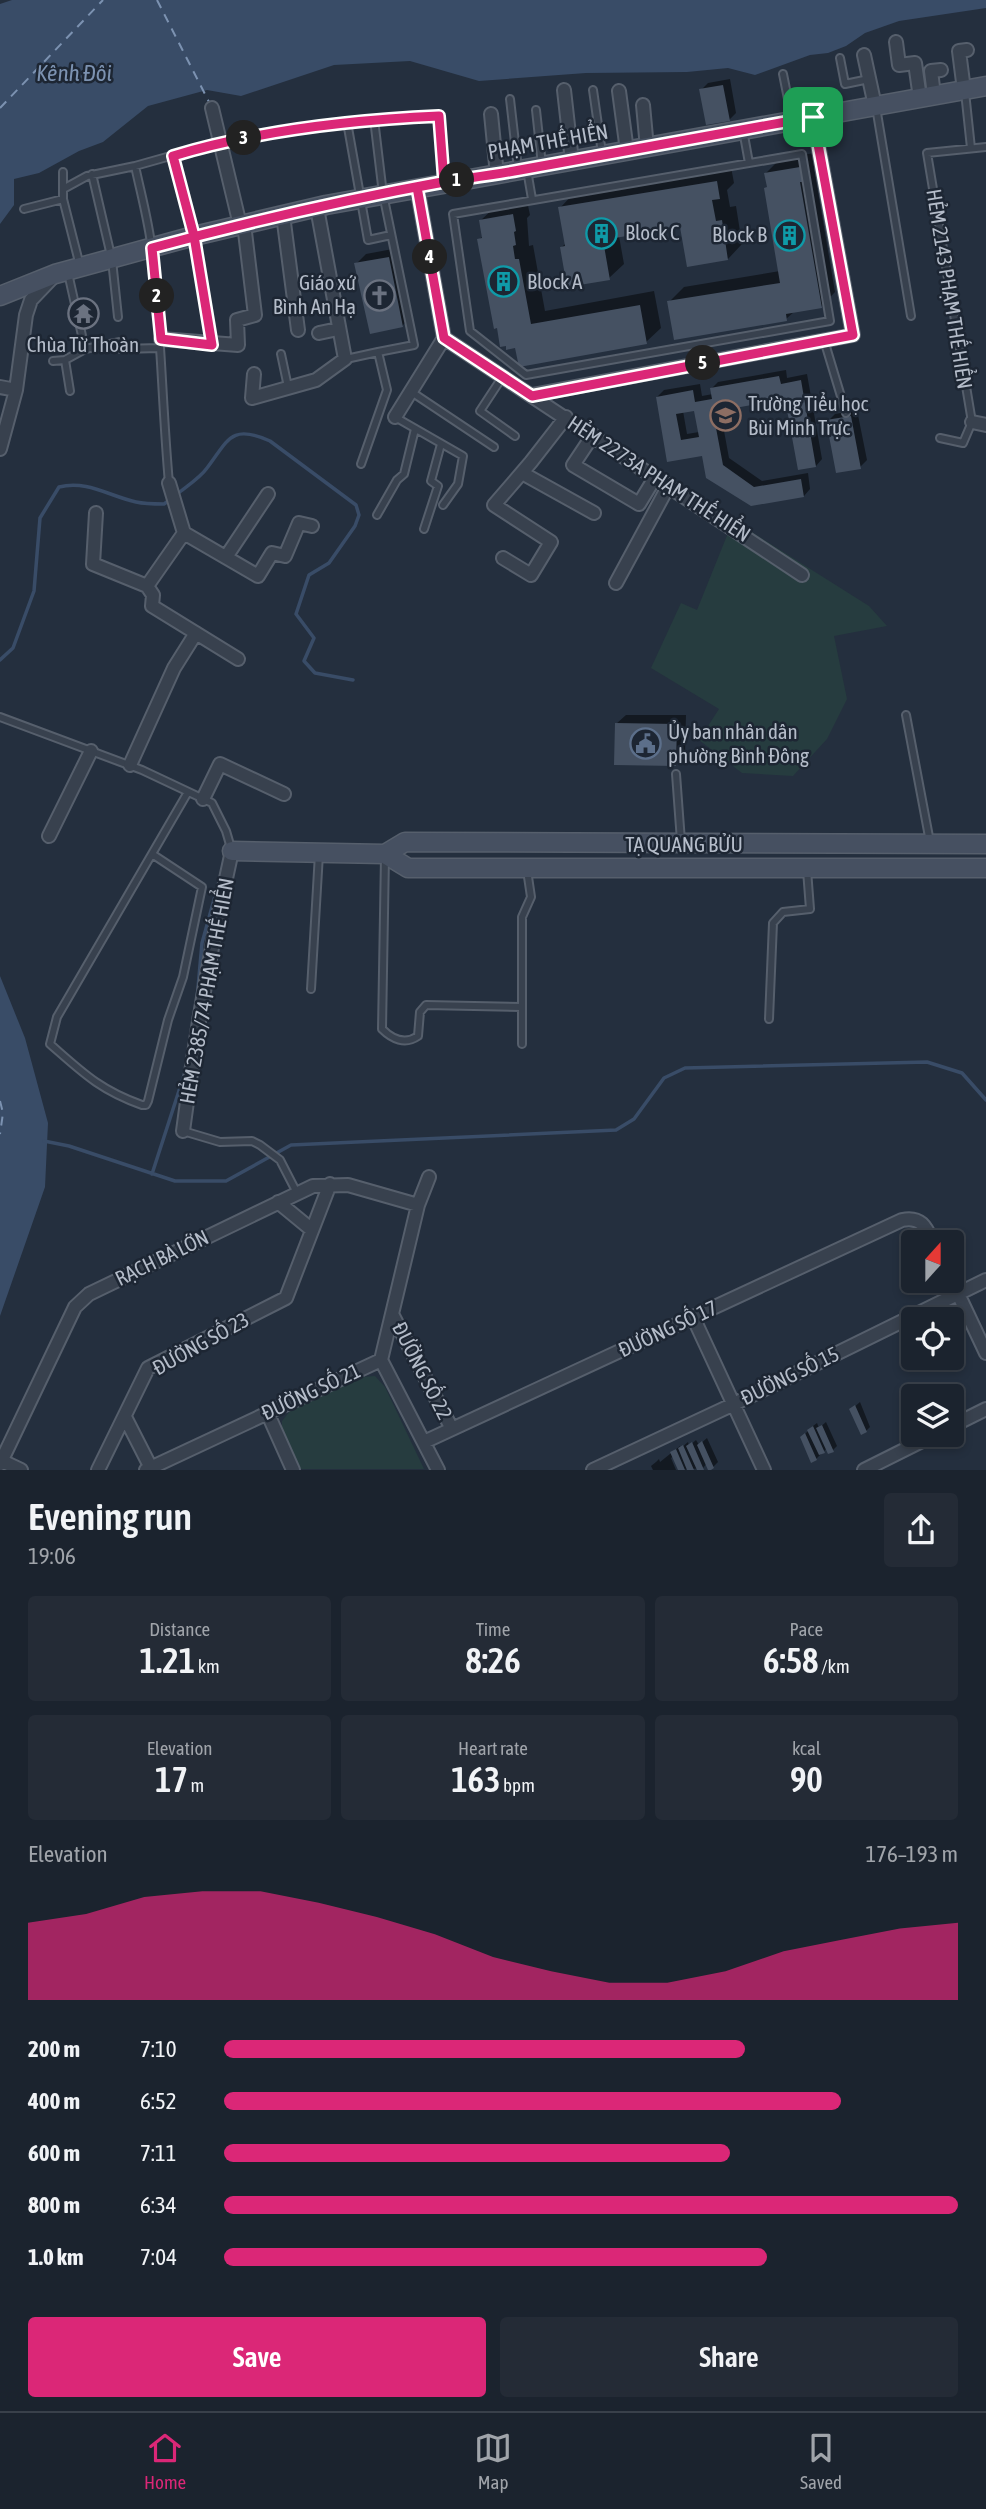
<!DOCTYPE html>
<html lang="en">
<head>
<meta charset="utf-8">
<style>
  body { margin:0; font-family:"Asap Condensed",sans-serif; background:#242b36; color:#f1f3f6; height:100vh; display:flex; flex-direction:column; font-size:26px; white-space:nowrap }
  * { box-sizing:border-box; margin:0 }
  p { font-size:23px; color:#a0a4aa }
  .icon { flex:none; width:38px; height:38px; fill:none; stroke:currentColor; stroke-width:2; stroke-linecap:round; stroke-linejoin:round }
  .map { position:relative; height:1470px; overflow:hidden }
  .details { display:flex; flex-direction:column; background:#1b232e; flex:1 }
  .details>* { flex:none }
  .needle { width:46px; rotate:21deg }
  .buttons { position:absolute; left:901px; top:1230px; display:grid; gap:14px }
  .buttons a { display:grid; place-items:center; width:63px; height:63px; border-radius:7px; background:#1b232e; box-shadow:0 4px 10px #0003,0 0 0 2px #39404a; font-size:35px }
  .pin { position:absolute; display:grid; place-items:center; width:60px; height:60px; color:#fff; margin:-30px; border-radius:14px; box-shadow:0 4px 10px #0006 }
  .km { position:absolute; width:35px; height:35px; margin:-18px; border-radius:50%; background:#222; color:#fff; font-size:19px; line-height:35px; text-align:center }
  .round { display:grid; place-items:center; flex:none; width:74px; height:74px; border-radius:7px; background:#242b36 }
  .headline { display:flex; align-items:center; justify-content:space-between; height:119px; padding:0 28px }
  h1 { font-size:38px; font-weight:600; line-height:52px }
  .stats { display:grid; grid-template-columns:repeat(3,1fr); gap:10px; height:119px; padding:7px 28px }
  .stats div { display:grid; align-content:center; border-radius:7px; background:#242b36; text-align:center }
  .stats b { font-size:35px; font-weight:600 }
  .stats small { font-size:19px; font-weight:400 }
  .stats p { font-size:19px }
  .chart { height:196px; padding:14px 28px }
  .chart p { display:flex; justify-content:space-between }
  .chart svg { width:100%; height:126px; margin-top:7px; fill:#db2777; opacity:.7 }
  .action { display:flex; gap:14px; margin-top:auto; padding:14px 28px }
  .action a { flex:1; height:80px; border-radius:7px; background:#db2777; color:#fff; font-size:28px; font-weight:600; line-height:80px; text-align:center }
  .action a+a { background:#242b36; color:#f1f3f6 }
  ul { padding:0 28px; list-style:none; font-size:23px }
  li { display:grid; grid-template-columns:112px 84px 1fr; align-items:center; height:52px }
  li i { height:18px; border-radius:9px; background:#db2777 }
  .menu { display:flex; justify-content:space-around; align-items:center; height:98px; border-top:2px solid #39404a; background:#1b232e; font-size:19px; color:#a0a4aa }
  .menu a { display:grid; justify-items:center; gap:4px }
  .menu .current { color:#db2777 }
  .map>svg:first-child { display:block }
  .green { fill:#263c3f }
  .water { fill:#394c67 }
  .shadow { fill:#0007; fill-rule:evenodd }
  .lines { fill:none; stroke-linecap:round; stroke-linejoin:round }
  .stream { stroke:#394c67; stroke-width:3.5 }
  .ferry { stroke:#7c92b1; stroke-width:2; stroke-dasharray:9 7; stroke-linecap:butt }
  .building { fill:#455162; fill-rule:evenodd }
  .lane-casing { stroke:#565f6c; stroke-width:10 }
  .street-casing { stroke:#565f6c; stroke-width:16 }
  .secondary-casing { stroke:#565f6c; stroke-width:21 }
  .lane { stroke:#38414e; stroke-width:6 }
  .street { stroke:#38414e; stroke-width:12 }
  .secondary { stroke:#465061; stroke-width:18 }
  .route-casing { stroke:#fff; stroke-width:14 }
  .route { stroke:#db2777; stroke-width:9 }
  .labels { text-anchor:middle; stroke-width:5; stroke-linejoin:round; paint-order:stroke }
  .street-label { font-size:21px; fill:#b4bcc9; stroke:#1d2633 }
  .poi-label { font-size:21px; fill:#b4bcc9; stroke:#1d2633; text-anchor:start }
  .water-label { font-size:23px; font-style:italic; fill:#7c92b1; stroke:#1d2633 }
</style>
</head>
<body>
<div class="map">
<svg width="986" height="1470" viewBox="0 0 986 1470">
  <rect width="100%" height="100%" fill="#242f3e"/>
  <path class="green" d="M744 527 869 606 887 626 834 636 847 699 827 739 793 776 742 773 699 740 719 709 651 668 681 603 697 610 728 533Z
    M375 1376 385 1387 424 1469H298L282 1435V1421L290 1411 362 1377Z"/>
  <path class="water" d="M12 0H986V8L899 21 865 33 846 46 828 53 810 55 755 75 728 68 687 72 586 73 479 81 410 61 334 65 241 96 207 90 148 106 103 142 79 151 39 173 14 179V205L0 224V4Z
    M0 976 25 1038 48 1123 45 1187 0 1316Z"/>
  <path class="shadow" d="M730 79 736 113 729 120 701 90 708 83Z
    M814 153 816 166 814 168 835 292 821 307 795 311 786 319 669 302 684 287 780 271 766 173 780 159Z
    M731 167 734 183 727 190 730 207 736 206 742 244 728 259 682 225 619 236 624 264 609 278 562 247 566 243 560 208 574 193Z
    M527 201 530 215 527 218 529 246 533 245 545 311 654 291 661 328 646 342 517 346 479 240 483 236 480 221 495 207Z
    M398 248 412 316 402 326 356 264 366 254Z
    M786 370 787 378 807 374 822 459 816 466 786 397 720 409 729 458 762 481 808 473 810 489 804 496 751 505 703 454 668 460 657 397 664 390 700 384 702 396 713 394 711 389 718 382ZM695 409 699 432 687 434 683 411Z
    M857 410 867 460 860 467 828 421 835 414Z
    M626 715H686L685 754 676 764 616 724Z
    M860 1402 870 1427 866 1431 852 1409Z
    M826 1422 837 1446 833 1450 827 1448 816 1459 802 1437 813 1426 817 1423 819 1428Z
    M707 1438 718 1462 713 1467 710 1468 707 1463 703 1468 680 1470 674 1456 671 1458 676 1470H653L651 1466 656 1462 659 1459 660 1462 680 1446 681 1448 688 1442 689 1446 696 1440 699 1445Z"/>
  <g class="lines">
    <path class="stream" d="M177 494C187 486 200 478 207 468 228 441 230 423 270 441L356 505 359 515 355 526 329 563 309 575 296 614 314 638 304 661 315 673 353 680
      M0 660 13 648 34 591 40 518 59 487C87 480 109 496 136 502 145 504 155 504 164 504L171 499
      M197 999 202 943 220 878
      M44 1141 69 1146 175 1181H226L291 1145 616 1130 634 1119 664 1078 685 1068 927 1062 962 1073 986 1100
      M152 1174 187 1066"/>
    <path class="ferry" d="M157 0 209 102
      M0 108 103 0
      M0 1101 3 1113 0 1134"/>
  </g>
  <path class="building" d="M723 85 730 121 706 125 699 89Z
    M800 167 803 182H800L822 308 786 314 787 321 674 340 667 301 780 283 764 188 767 187 764 173Z
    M717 181 720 199 712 200 716 221 722 220 728 260 687 267 680 227 603 240 610 280 567 287 560 247 565 246 558 207Z
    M513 214 516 231 514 232 516 245 513 246 515 259H519L531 324 640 305 647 344 519 367 515 348 506 350V346L500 347 497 328 494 329 477 239 482 238 479 220Z
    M389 257 403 327 370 334 354 263Z
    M779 376 781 384 801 380 816 467 798 470 785 399 713 412 723 465 754 487 801 479 804 497 751 506 706 478 702 456 667 462 656 397 693 390 695 402 712 399 710 388ZM694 411 699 437 681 440 676 414Z
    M851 416 861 469 836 473 826 420Z
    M615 723 677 724 676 766 614 765Z
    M855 1405 867 1432 861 1435 849 1409Z
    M822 1425 834 1452 828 1454 816 1428Z
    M813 1426 825 1453 819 1455 807 1430Z
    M805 1433 817 1460 811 1463 800 1437Z
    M702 1441 714 1468 711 1470H708L697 1445Z
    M692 1442 704 1470H697L686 1446Z
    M683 1445 694 1470H687L678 1448Z
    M676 1449 685 1470H678L670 1452Z"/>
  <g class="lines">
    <defs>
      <path id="lane" d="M840 58 845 84 869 79
        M783 74 792 119
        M593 90 602 153
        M965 92 971 148
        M510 99 518 169
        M876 107 911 316
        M536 110 542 165
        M347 122 368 240 391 235
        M743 130 749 163
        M802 154 830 321 526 375 470 331 453 214Z
        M174 156 194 236 212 343
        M135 166C141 194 149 223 152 251 161 328 162 406 169 483
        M527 170 532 199
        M63 172V199L80 266
        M92 174 112 260 118 317
        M65 188 87 176 135 166 220 142 374 119 439 115 444 182
        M24 209 63 199
        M68 273 85 349
        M824 340 846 413
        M281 354 288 387
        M346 359 378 352
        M65 360 70 391
        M53 361 65 360 85 349 120 342 121 349 159 348
        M503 376 480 411 515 436
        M410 391 494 447
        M395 417 463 456 458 484 443 505
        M940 438 963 443 972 422 927 153 986 147
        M361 464 387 390 378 352 414 345 383 194 374 119
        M377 515 397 480 404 474 415 429
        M424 529 438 486 431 481 441 444
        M906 715 930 842
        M0 717 142 770 212 803 226 831 231 848
        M676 774 681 841
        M152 854 202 887 183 977 168 1020 148 1101 146 1105H142C100 1090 83 1073 50 1044L57 1017 188 792
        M385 856 382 1029C392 1039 405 1045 418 1036L420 1012 426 1005 522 1007
        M311 989 319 854
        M769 1019 773 923 783 912 810 909 807 870
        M522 1044V917L531 897 527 870
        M183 1131 220 1142 252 1141 260 1145 280 1160 297 1193"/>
      <path id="street" d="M896 42 899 65 915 63 920 98
        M864 55 875 106
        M564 90 572 161
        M964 90 959 51 967 50
        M619 91 627 151
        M934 95 931 71 941 70
        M643 105 647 148
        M212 108 240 225
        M491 114 497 175
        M283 215 298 330
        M319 333 338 329
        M444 338 802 575
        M161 339 238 345 237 320 255 315 244 224
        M254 374 252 398 316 380 345 359 317 208
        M0 387 16 390
        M532 395 853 335 813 117
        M395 417 444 338 417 187
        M972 422 986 425
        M593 435 573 465 639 504 656 476
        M0 449 16 390 26 315 31 300 53 277
        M522 473 594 513
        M169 483 184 533
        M96 513 93 564 147 586
        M226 557 268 494
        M503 558 531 575 551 542 494 505 531 462 566 417
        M616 583 669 485
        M147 586 184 533 258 576 272 553 285 556 299 523 312 526
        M147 586 153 595 152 606 238 659
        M130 765 174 668 196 633
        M203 799 220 764 284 794
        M49 836 91 751
        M183 1131C195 1037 211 944 232 851
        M278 1202 312 1230
        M952 1281 986 1353
        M392 1314 452 1429
        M693 1317 764 1470
        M381 1360 418 1205 429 1177
        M381 1360 438 1470
        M267 1412 293 1470
        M125 1417 151 1468
        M952 1426 986 1409
        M424 1442 902 1220C921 1216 926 1227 933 1242
        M2 1461 21 1470
        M0 1464 75 1307 89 1294 313 1186 348 1185 418 1205
        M98 1470 148 1368 286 1298 330 1184
        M146 1470 381 1360
        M593 1470 734 1404 986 1280
        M864 1470 934 1435"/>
      <path id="secondary" d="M0 296 55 274 194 236 326 205 986 86
        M232 851 385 854 408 868H986
        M385 854 405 842 986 844"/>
    </defs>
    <use href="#lane" class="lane-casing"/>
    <use href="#street" class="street-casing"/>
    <use href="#secondary" class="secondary-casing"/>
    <use href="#lane" class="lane"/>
    <use href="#street" class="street"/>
    <use href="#secondary" class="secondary"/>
  </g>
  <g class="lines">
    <defs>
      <path id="route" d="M813 117C715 134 618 153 520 170 494 175 468 178 442 182 344 200 248 222 152 248L161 339 212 345 194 236 173 156C259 130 350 120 439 116L444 182 417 187 444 338 532 396 853 335 813 117"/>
    </defs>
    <use href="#route" class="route-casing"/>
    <use href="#route" class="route"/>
  </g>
  <defs>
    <symbol id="building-ring" viewBox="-11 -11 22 22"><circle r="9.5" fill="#1d2633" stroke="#0f9aa8" stroke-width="1.5"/><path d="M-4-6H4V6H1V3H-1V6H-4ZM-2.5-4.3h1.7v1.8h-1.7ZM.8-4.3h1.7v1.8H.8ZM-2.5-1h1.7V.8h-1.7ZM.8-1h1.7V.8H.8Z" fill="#0f9aa8"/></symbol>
    <symbol id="church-ring" viewBox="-11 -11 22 22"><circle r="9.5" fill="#1d2633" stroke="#6b7280" stroke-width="1.5"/><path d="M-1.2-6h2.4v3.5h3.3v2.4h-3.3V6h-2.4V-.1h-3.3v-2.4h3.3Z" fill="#6b7280"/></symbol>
    <symbol id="temple-ring" viewBox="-11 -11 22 22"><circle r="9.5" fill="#1d2633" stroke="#6b7280" stroke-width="1.5"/><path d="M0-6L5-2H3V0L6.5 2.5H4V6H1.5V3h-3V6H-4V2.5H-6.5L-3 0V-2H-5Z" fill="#6b7280"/></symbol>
    <symbol id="school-ring" viewBox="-11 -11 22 22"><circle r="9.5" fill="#1d2633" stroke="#8d6e63" stroke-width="1.5"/><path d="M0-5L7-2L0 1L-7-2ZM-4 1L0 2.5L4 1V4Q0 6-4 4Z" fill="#8d6e63"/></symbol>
    <symbol id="civic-ring" viewBox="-11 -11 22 22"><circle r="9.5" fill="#1d2633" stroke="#5c6f8a" stroke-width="1.5"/><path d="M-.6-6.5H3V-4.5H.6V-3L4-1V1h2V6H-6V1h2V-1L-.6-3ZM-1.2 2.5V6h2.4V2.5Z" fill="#5c6f8a"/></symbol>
  </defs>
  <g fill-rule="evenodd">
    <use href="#building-ring" x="584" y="216" width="35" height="35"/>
    <use href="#building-ring" x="772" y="218" width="35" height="35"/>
    <use href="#building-ring" x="486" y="264" width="35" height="35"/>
    <use href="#church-ring" x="362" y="278" width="35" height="35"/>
    <use href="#temple-ring" x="66" y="296" width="35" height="35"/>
    <use href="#school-ring" x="708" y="398" width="35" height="35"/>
    <use href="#civic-ring" x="628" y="726" width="35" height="35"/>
  </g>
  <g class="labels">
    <g class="street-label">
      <text transform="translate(548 142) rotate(-10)" y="7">PHẠM THẾ HIỂN</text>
      <text transform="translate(949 289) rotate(81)" y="7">HẺM 2143 PHẠM THẾ HIỂN</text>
      <text transform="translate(659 479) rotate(33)" y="7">HẺM 2273A PHẠM THẾ HIỂN</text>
      <text x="684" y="852">TẠ QUANG BỬU</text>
      <text transform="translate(207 991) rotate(-80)" y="7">HẺM 2385/74 PHẠM THẾ HIỂN</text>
      <text transform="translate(162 1258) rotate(-26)" y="7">RẠCH BÀ LỚN</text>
      <text transform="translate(668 1329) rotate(-25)" y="7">ĐƯỜNG SỐ 17</text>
      <text transform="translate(201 1344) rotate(-29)" y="7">ĐƯỜNG SỐ 23</text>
      <text transform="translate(422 1371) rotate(63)" y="7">ĐƯỜNG SỐ 22</text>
      <text transform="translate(790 1376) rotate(-26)" y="7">ĐƯỜNG SỐ 15</text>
      <text transform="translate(311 1392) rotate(-25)" y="7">ĐƯỜNG SỐ 21</text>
    </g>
    <g class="poi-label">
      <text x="625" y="240">Block C</text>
      <text x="767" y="242" text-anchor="end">Block B</text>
      <text x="527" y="289">Block A</text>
      <text x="356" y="290" text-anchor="end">Giáo xứ<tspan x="356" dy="24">Bình An Hạ</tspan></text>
      <text x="83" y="352" text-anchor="middle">Chùa Từ Thoàn</text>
      <text x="748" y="411">Trường Tiểu học<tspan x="748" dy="24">Bùi Minh Trực</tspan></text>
      <text x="668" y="739">Ủy ban nhân dân<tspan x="668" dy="24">phường Bình Đông</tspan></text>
    </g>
    <g class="water-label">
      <text x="74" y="81">Kênh Đôi</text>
    </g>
  </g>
</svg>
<div class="buttons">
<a><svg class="needle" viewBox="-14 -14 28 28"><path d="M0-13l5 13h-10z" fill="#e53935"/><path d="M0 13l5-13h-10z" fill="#a0a4aa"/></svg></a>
<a><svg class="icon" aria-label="locate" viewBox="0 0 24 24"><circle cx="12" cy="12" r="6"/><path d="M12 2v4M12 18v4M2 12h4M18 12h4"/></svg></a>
<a><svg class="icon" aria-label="layers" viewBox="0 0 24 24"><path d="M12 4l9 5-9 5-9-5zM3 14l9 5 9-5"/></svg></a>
</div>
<div class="pin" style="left:813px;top:117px;background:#1e9e55"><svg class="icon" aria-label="arrive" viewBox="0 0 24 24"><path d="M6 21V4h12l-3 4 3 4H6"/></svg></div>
<b class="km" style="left:457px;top:180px">1</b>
<b class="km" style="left:157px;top:296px">2</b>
<b class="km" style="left:244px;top:138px">3</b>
<b class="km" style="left:430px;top:257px">4</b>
<b class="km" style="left:703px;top:363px">5</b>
</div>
<section class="details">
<div class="headline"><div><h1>Evening run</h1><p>19:06</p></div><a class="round"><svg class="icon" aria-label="share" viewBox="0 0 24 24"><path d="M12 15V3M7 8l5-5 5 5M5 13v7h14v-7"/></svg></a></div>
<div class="stats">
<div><p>Distance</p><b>1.21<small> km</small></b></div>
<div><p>Time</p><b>8:26</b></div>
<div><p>Pace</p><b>6:58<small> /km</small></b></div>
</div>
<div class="stats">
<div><p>Elevation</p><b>17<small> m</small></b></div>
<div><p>Heart rate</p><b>163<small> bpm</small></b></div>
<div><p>kcal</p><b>90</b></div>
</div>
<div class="chart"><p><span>Elevation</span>176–193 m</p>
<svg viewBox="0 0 160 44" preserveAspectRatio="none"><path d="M0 44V17L10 14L20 8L30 6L40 6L50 10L60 15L70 21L80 29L90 34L100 38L110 38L120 34L130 27L140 23L150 19L160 17V44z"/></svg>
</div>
<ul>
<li><b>200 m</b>7:10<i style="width:71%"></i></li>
<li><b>400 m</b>6:52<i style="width:84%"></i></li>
<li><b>600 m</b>7:11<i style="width:69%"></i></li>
<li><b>800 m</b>6:34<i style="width:100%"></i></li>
<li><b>1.0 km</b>7:04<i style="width:74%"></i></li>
</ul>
<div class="action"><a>Save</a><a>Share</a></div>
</section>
<nav class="menu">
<a class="current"><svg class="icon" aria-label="home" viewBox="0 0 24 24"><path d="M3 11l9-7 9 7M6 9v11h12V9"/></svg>Home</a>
<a><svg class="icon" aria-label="map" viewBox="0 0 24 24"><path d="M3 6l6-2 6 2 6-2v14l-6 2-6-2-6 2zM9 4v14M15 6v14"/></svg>Map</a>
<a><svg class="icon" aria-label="saved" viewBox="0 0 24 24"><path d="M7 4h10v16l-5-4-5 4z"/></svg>Saved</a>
</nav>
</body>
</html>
